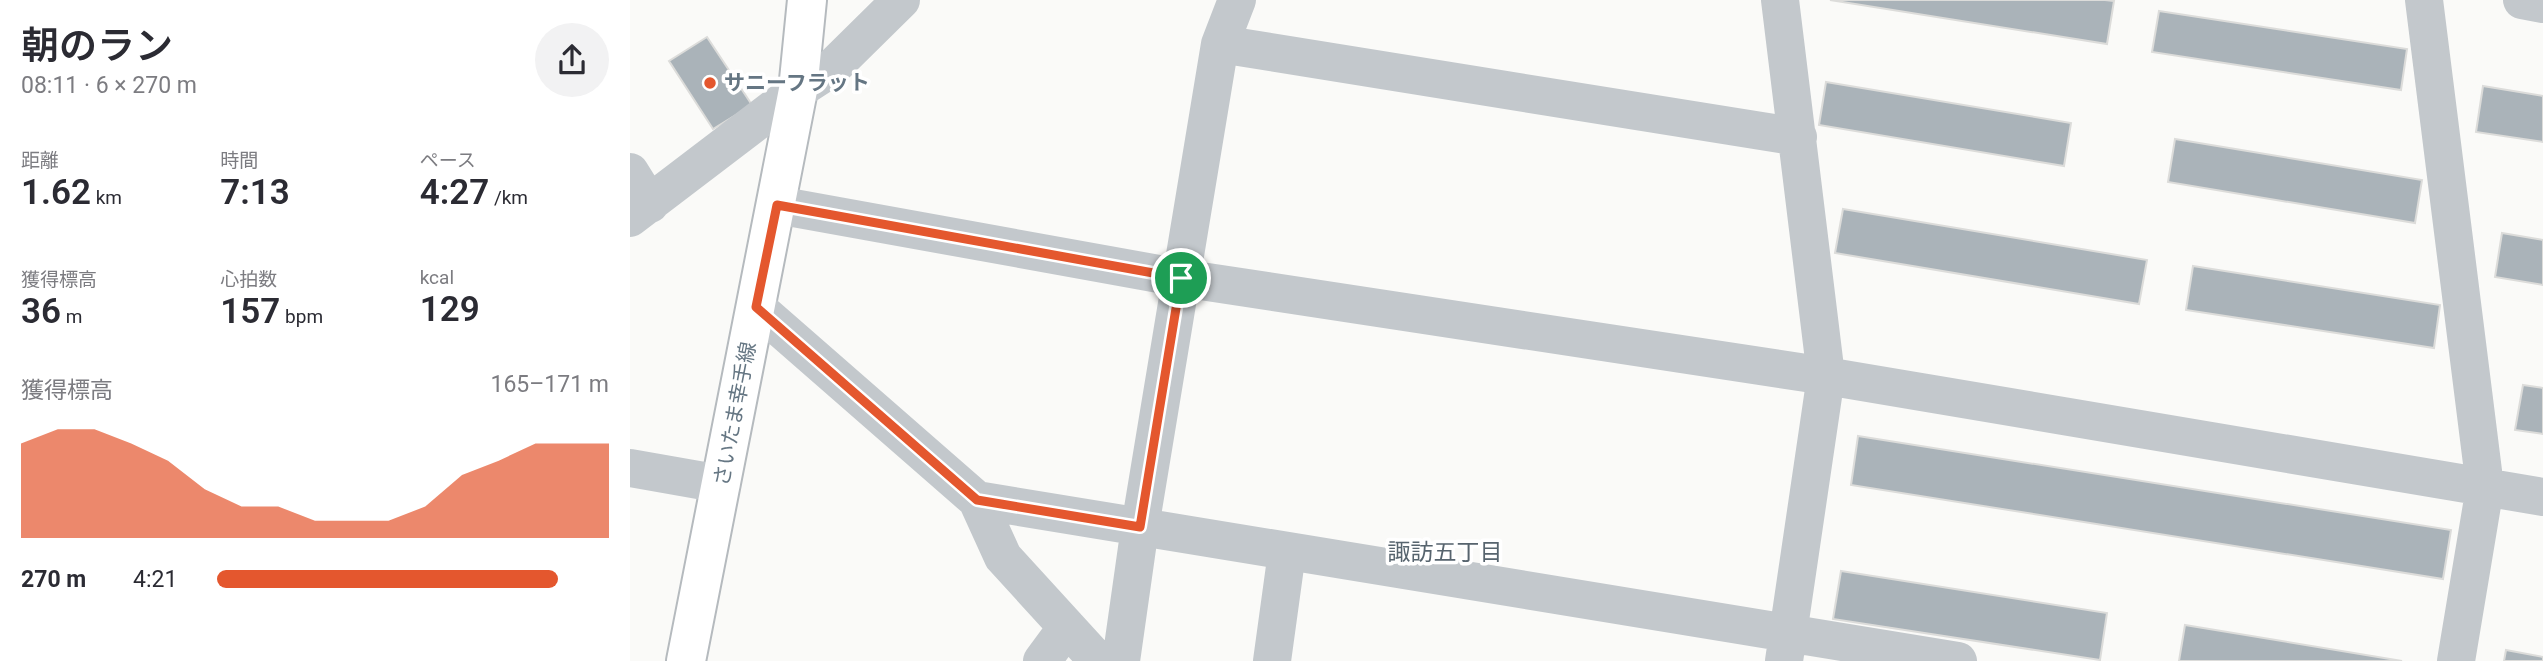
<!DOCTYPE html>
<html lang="ja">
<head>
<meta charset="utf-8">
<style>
  body { margin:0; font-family:Roboto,"Noto Sans JP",sans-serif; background:#f2f2f3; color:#2b2b33; height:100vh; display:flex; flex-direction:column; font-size:26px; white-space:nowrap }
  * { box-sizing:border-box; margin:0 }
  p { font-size:23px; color:#7c7c81 }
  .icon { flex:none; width:38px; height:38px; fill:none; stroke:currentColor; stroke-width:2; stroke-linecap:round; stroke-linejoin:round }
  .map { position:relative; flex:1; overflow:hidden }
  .side { display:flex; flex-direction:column; background:#fff; width:630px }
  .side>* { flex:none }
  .pin { position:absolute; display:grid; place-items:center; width:60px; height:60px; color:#fff; margin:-30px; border:4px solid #fff; border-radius:50%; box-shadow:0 2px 7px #0007 }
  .round { display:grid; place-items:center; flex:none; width:74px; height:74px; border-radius:37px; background:#f2f2f3 }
  .summary { display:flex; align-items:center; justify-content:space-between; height:119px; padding:0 21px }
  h1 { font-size:38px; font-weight:600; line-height:52px }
  .stats { display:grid; grid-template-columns:repeat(3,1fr); gap:10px; height:119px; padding:7px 21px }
  .stats div { display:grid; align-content:center }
  .stats b { font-size:35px; font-weight:600 }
  .stats small { font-size:19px; font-weight:400 }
  .stats p { font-size:19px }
  .chart { height:196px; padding:14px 21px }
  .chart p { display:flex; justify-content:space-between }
  .chart svg { width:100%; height:126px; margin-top:7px; fill:#e4572e; opacity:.7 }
  ul { padding:0 21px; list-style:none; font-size:23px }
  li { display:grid; grid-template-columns:112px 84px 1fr; align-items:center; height:52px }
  li i { height:18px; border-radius:9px; background:#e4572e }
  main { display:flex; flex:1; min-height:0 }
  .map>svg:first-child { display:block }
  .building { fill:#aab3b9; stroke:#dcdcda; stroke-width:2 }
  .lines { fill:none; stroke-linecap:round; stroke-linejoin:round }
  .major-casing { stroke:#b5babe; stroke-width:42 }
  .minor { stroke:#c3c8cc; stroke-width:38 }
  .major { stroke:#fff; stroke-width:38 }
  .route-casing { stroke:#fff; stroke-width:14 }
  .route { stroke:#e4572e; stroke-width:9 }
  .poi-dot { fill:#e4572e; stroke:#fff; stroke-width:2.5 }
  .labels { text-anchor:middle; stroke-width:7; stroke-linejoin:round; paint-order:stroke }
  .poi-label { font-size:21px; font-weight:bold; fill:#657683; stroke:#fff; text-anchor:start }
  .street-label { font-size:21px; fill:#657683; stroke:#fff }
  .neighbourhood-label { font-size:23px; fill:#57646e; stroke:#fff }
</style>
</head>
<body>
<main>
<section class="side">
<div class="summary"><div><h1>朝のラン</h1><p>08:11 · 6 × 270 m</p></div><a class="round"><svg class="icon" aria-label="share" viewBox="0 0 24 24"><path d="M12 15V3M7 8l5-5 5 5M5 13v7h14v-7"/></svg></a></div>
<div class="stats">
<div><p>距離</p><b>1.62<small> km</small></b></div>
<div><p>時間</p><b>7:13</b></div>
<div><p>ペース</p><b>4:27<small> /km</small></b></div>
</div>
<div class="stats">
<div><p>獲得標高</p><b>36<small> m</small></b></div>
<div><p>心拍数</p><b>157<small> bpm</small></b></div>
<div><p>kcal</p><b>129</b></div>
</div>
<div class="chart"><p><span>獲得標高</span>165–171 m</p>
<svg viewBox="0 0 160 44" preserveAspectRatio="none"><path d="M0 44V11L10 6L20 6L30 11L40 17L50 27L60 33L70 33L80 38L90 38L100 38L110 33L120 22L130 17L140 11L150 11L160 11V44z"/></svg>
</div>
<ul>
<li><b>270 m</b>4:21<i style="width:87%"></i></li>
</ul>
</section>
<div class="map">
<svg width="1913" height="661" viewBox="0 0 1913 661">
  <rect width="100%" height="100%" fill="#fafaf8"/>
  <path class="building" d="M1200 0H1475L1484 1 1477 44Z
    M1529 11 1777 49 1771 90 1522 52Z
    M77 37 122 105 83 129 39 61Z
    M1196 82 1441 123 1434 166 1189 125Z
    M1853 86 1913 96V142L1846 132Z
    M1545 139 1792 180 1785 223 1538 182Z
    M1213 209 1517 260 1509 304 1205 253Z
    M1872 233 1913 240V285L1865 277Z
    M1563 266 1810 305 1804 348 1556 310Z
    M1893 385 1913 388V434L1885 430Z
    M1228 436 1821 530 1813 579 1221 485Z
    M1211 571 1477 613 1470 660 1203 619Z
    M1555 625 1772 661H1549Z
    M1876 650 1913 657V661H1874Z"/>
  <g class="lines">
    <defs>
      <path id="major" d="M56 661 168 90 177 0"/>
    </defs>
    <use href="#major" class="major-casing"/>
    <path class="minor" d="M1150 0 1196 376 1154 661
      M1794 0 1855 487 1826 661
      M1892 0 1913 4
      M590 44 1168 137
      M0 172 20 204
      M147 205 551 278 1196 376 1913 497
      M0 218 168 90 202 68 271 0
      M126 307 347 500 373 557 468 661
      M0 468 91 484
      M347 500 1328 661
      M412 661 437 627
      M491 661 510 527 590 44 607 0
      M642 661 657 552"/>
    <use href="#major" class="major"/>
  </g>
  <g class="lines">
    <defs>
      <path id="route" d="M147 205 551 278 510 527 347 500 126 307Z"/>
    </defs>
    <use href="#route" class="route-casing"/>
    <use href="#route" class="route"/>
  </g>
  <circle class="poi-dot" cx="80" cy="83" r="7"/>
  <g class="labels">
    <g class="poi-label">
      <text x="94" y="90">サニーフラット</text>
    </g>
    <g class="street-label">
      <text transform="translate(105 414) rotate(-79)" y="7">さいたま幸手線</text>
    </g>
    <g class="neighbourhood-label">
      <text x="815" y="560">諏訪五丁目</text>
    </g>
  </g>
</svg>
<div class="pin" style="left:551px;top:278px;background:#1e9e55"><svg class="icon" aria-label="arrive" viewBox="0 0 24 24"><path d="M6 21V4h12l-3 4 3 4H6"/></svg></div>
</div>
</main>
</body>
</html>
